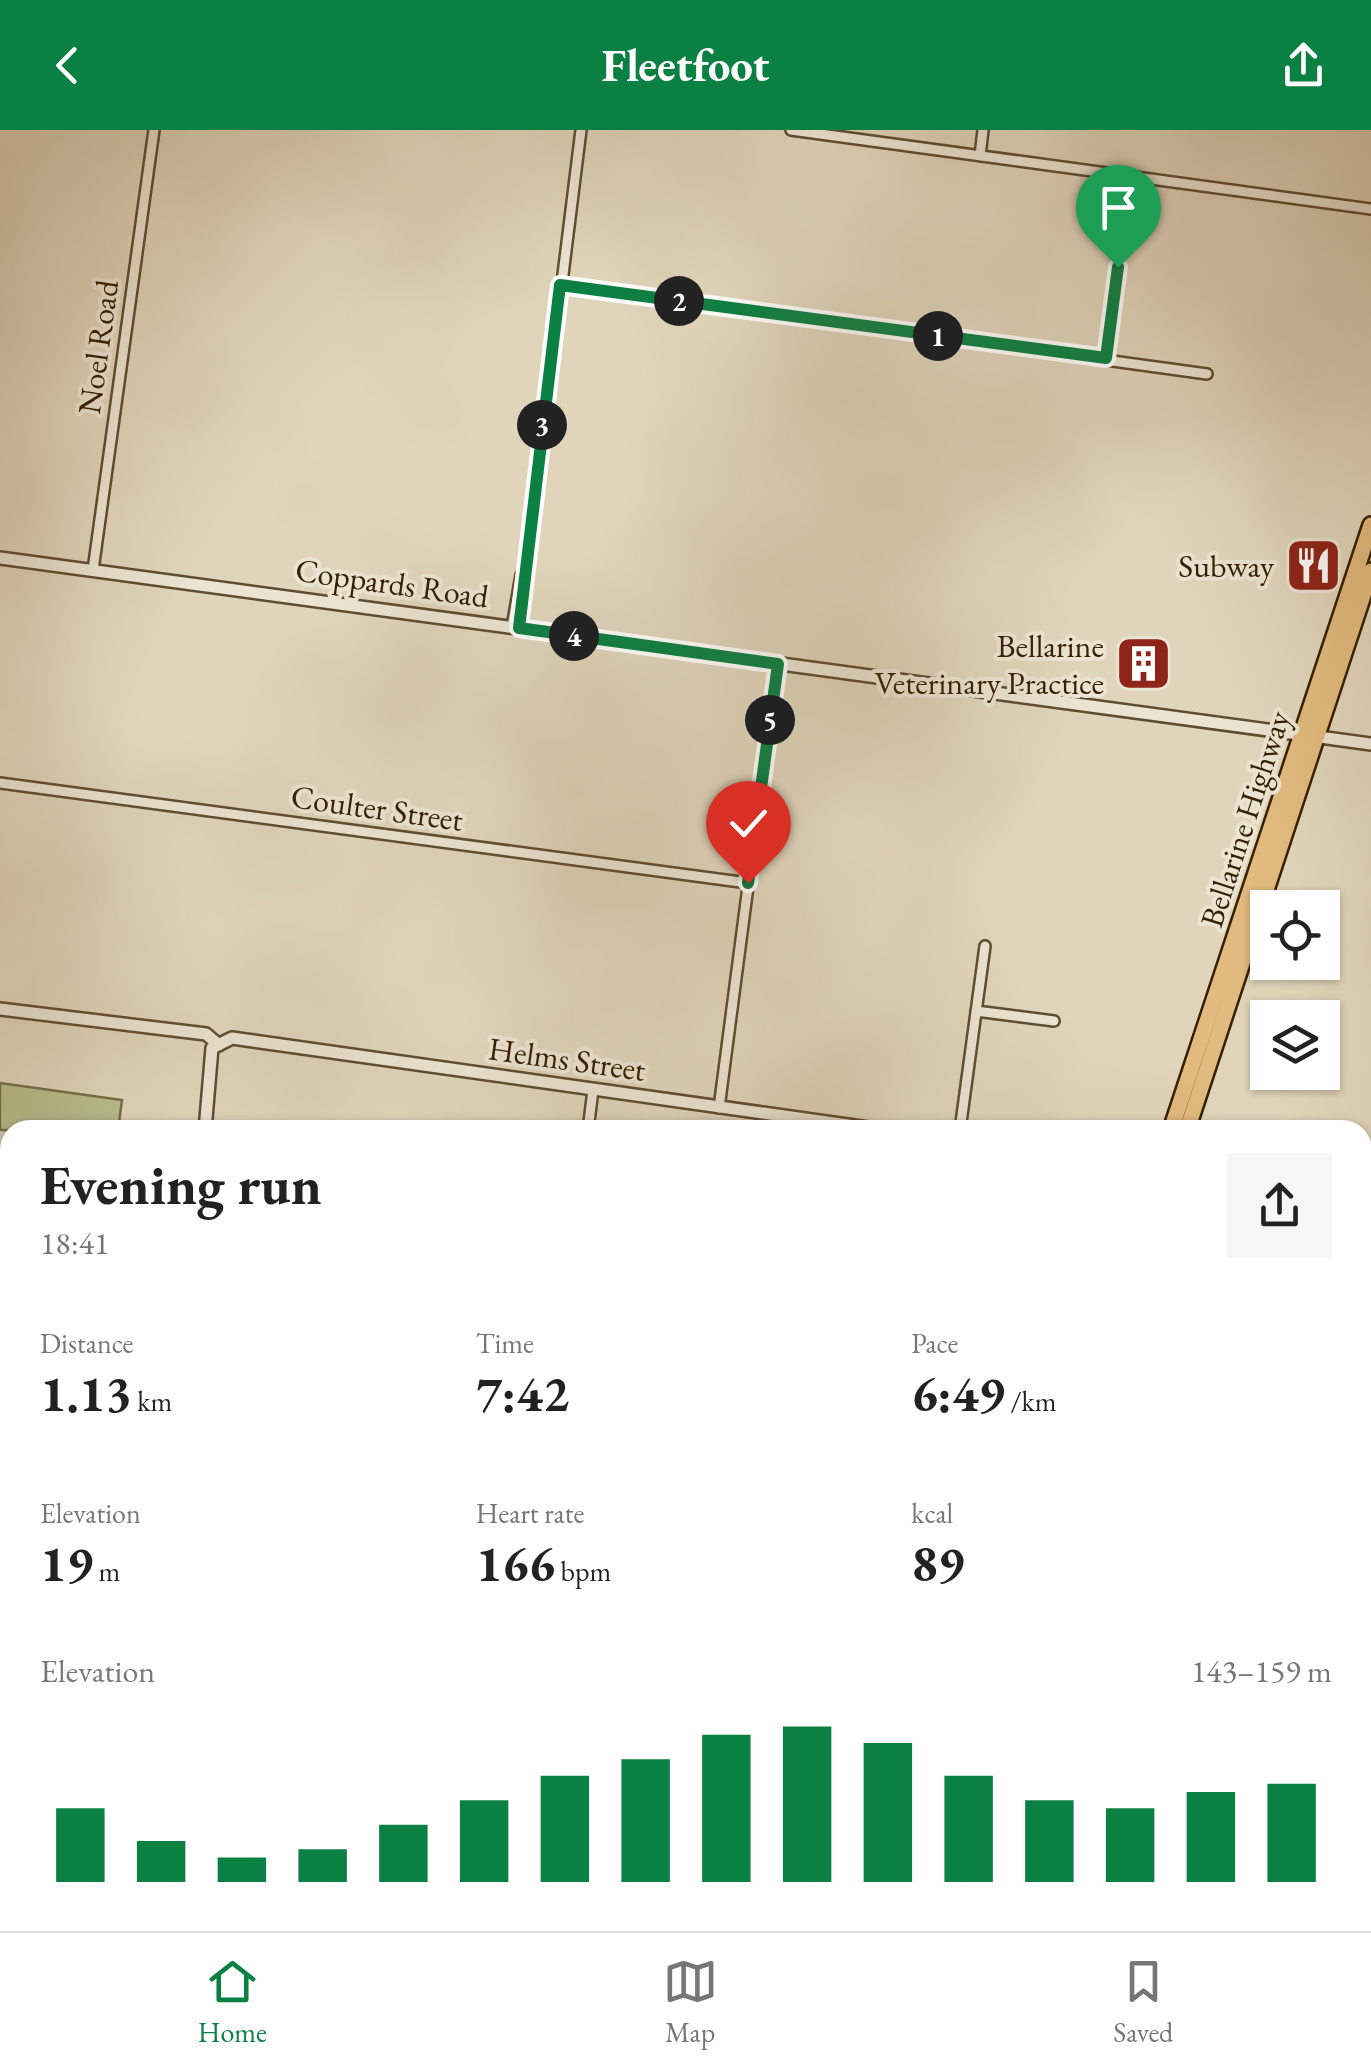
<!DOCTYPE html>
<html lang="en">
<head>
<meta charset="utf-8">
<style>
  body { margin:0; font-family:"EB Garamond",serif; background:#f6f6f6; color:#222; height:100vh; display:flex; flex-direction:column; font-size:38px; white-space:nowrap }
  * { box-sizing:border-box; margin:0 }
  p { font-size:32px; color:#767676 }
  .icon { flex:none; width:55px; height:55px; fill:none; stroke:currentColor; stroke-width:2; stroke-linecap:round; stroke-linejoin:round }
  .map { position:relative; flex:1; overflow:hidden }
  .details { position:absolute; left:0px; top:990px; width:1372px; height:812px; display:flex; flex-direction:column; background:#fff; border-radius:30px 30px 0 0; box-shadow:0 2px 8px #0004 }
  .details>* { flex:none }
  .fabs { position:absolute; left:1250px; top:760px; display:grid; gap:20px }
  .fabs a { display:grid; place-items:center; width:90px; height:90px; border-radius:0px; background:#fff; box-shadow:0 2px 8px #0004; font-size:50px }
  .pin { position:absolute; display:grid; place-items:center; width:85px; height:85px; color:#fff; margin:-102px -42px; border-radius:50% 50% 50% 0; rotate:-45deg; box-shadow:0 0 10px #0007 }
  .pin .icon { rotate:45deg }
  .km { position:absolute; width:50px; height:50px; margin:-25px; border-radius:50%; background:#222; color:#fff; font-size:28px; line-height:50px; text-align:center }
  .round { display:grid; place-items:center; flex:none; width:105px; height:105px; border-radius:0px; background:#f6f6f6 }
  .summary { display:flex; align-items:center; justify-content:space-between; height:170px; padding:0 40px }
  h1 { font-size:55px; font-weight:700; line-height:75px }
  .stats { display:grid; grid-template-columns:repeat(3,1fr); gap:15px; height:170px; padding:10px 40px }
  .stats div { display:grid; align-content:center }
  .stats b { font-size:50px; font-weight:700 }
  .stats small { font-size:28px; font-weight:400 }
  .stats p { font-size:28px }
  .chart { height:280px; padding:20px 40px }
  .chart p { display:flex; justify-content:space-between }
  .chart svg { width:100%; height:180px; margin-top:10px; stroke:#0b8043; stroke-width:6 }
  header { display:flex; justify-content:space-between; align-items:center; height:130px; padding:0 40px; background:#0b8043; color:#fff; font-size:45px; font-weight:700 }
  .dock { display:flex; justify-content:space-around; align-items:center; height:140px; border-top:2px solid #e0e0e0; background:#fff; font-size:28px; color:#767676 }
  .dock a { display:grid; justify-items:center; gap:5px }
  .dock .current { color:#0b8043 }
  .map>svg:first-child { display:block }
  .green { fill:#b7bc8c; stroke:#766e46; stroke-width:2.5 }
  .lines { fill:none; stroke-linecap:round; stroke-linejoin:round }
  .minor-casing { stroke:#604d2f; stroke-width:14 }
  .tertiary-casing { stroke:#604d2f; stroke-width:16 }
  .trunk-casing { stroke:#362000; stroke-width:20 }
  .minor { stroke:#ebe4d3; stroke-width:9 }
  .tertiary { stroke:#ebe4d3; stroke-width:11 }
  .trunk { stroke:#e0ba7e; stroke-width:15 }
  .route-casing { stroke:#fff; stroke-width:20 }
  .route { stroke:#0b8043; stroke-width:12 }
  .labels { text-anchor:middle; stroke-width:8; stroke-linejoin:round; paint-order:stroke }
  .street-label { font-size:32px; fill:#362000; stroke:#ebe4d3 }
  .poi-label { font-size:32px; fill:#362000; stroke:#ebe4d3; text-anchor:end }
</style>
</head>
<body>
<header><svg class="icon" aria-label="back" viewBox="0 0 24 24"><path d="M15 5l-7 7 7 7"/></svg>Fleetfoot<svg class="icon" aria-label="share" viewBox="0 0 24 24"><path d="M12 15V3M7 8l5-5 5 5M5 13v7h14v-7"/></svg></header>
<div class="map">
<svg width="1371" height="1801" viewBox="0 0 1371 1801">
  <rect width="100%" height="100%" fill="#e0d5bb"/>
  <filter id="stains"><feTurbulence type="fractalNoise" baseFrequency=".002" numOctaves="4"/><feColorMatrix values="0 0 0 0 .2 0 0 0 0 .09 0 0 0 0 .02 0 0 0 .5 -.17"/></filter>
  <radialGradient id="worn" r=".72"><stop offset=".6" stop-color="#630" stop-opacity="0"/><stop offset="1" stop-color="#630" stop-opacity=".3"/></radialGradient>
  <path class="green" d="M0 953 122 970 118 1000H0Z
    M1371 1118V1322L1363 1354 1362 1150Z
    M0 1170H10V1228L0 1241Z"/>
  <g class="lines">
    <defs>
      <path id="minor" d="M791 0 1371 79
        M980 26 983 0
        M560 155 1207 244
        M1105 228 1131 46
        M93 440 154 0
        M512 497 521 445
        M519 498 581 0
        M0 653 748 753
        M976 881 1054 891
        M719 978 777 535
        M588 1000 593 960
        M960 1000 985 816
        M0 1076 10 1070
        M0 1261 10 1262
        M0 1382 10 1383
        M0 1627 10 1628
        M664 1792V1801
        M211 1801 212 1792
        M416 1801 418 1792
        M546 1801 547 1792
        M1122 1801 1124 1792
        M1302 1801 1305 1792"/>
      <path id="tertiary" d="M0 428 1371 614
        M0 879 206 904 219 915
        M212 918 232 908 883 1000
        M205 1000 212 918
        M0 1754 10 1755
        M296 1792 360 1801
        M98 1801 100 1792"/>
      <path id="trunk" d="M1171 1000 1371 395
        M1187 1000 1371 441
        M907 1801 909 1792
        M922 1801 925 1792"/>
    </defs>
    <use href="#minor" class="minor-casing"/>
    <use href="#tertiary" class="tertiary-casing"/>
    <use href="#trunk" class="trunk-casing"/>
    <use href="#minor" class="minor"/>
    <use href="#tertiary" class="tertiary"/>
    <use href="#trunk" class="trunk"/>
  </g>
  <g class="lines">
    <defs>
      <path id="route" d="M748 753 778 534 519 498 560 155 1106 228 1118 137"/>
    </defs>
    <use href="#route" class="route-casing"/>
    <use href="#route" class="route"/>
  </g>
  <defs>
    <symbol id="restaurant-square" viewBox="-11 -11 22 22"><rect x="-9" y="-9" width="18" height="18" rx="4" fill="#8f2418" stroke="#ebe4d3"/><path d="M-5-6h1v4h1v-4h1v4h1v-4h1v5L-1.5 .5V6h-2V.5L-5-1ZM5-6V6H3V1.5H1.5Q1.5-4 5-6Z" fill="#fff"/></symbol>
    <symbol id="building-square" viewBox="-11 -11 22 22"><rect x="-9" y="-9" width="18" height="18" rx="4" fill="#8f2418" stroke="#ebe4d3"/><path d="M-4-6H4V6H1V3H-1V6H-4ZM-2.5-4.3h1.7v1.8h-1.7ZM.8-4.3h1.7v1.8H.8ZM-2.5-1h1.7V.8h-1.7ZM.8-1h1.7V.8H.8Z" fill="#fff"/></symbol>
  </defs>
  <g fill-rule="evenodd">
    <use href="#restaurant-square" x="1282" y="404" width="63" height="63"/>
    <use href="#building-square" x="1112" y="502" width="63" height="63"/>
  </g>
  <g class="labels">
    <g class="street-label">
      <text transform="translate(98 217) rotate(-82)" y="11">Noel Road</text>
      <text transform="translate(392 453) rotate(8)" y="11">Coppards Road</text>
      <text transform="translate(377 678) rotate(8)" y="11">Coulter Street</text>
      <text transform="translate(1245 689) rotate(-72)" y="11">Bellarine Highway</text>
      <text transform="translate(567 929) rotate(8)" y="11">Helms Street</text>
    </g>
    <g class="poi-label">
      <text x="1274" y="447">Subway</text>
      <text x="1104" y="527">Bellarine<tspan x="1104" dy="37">Veterinary Practice</tspan></text>
    </g>
  </g>
  <rect width="100%" height="100%" filter="url(#stains)"/>
  <rect width="100%" height="100%" fill="url(#worn)"/>
</svg>
<div class="fabs">
<a><svg class="icon" aria-label="locate" viewBox="0 0 24 24"><circle cx="12" cy="12" r="6"/><path d="M12 2v4M12 18v4M2 12h4M18 12h4"/></svg></a>
<a><svg class="icon" aria-label="layers" viewBox="0 0 24 24"><path d="M12 4l9 5-9 5-9-5zM3 14l9 5 9-5"/></svg></a>
</div>
<div class="pin" style="left:1118px;top:137px;background:#1e9e55"><svg class="icon" aria-label="arrive" viewBox="0 0 24 24"><path d="M6 21V4h12l-3 4 3 4H6"/></svg></div>
<div class="pin" style="left:748px;top:753px;background:#d93025"><svg class="icon" aria-label="check" viewBox="0 0 24 24"><path d="M5 12l5 5 9-10"/></svg></div>
<b class="km" style="left:938px;top:206px">1</b>
<b class="km" style="left:679px;top:171px">2</b>
<b class="km" style="left:542px;top:295px">3</b>
<b class="km" style="left:574px;top:506px">4</b>
<b class="km" style="left:770px;top:590px">5</b>
<section class="details">
<div class="summary"><div><h1>Evening run</h1><p>18:41</p></div><a class="round"><svg class="icon" aria-label="share" viewBox="0 0 24 24"><path d="M12 15V3M7 8l5-5 5 5M5 13v7h14v-7"/></svg></a></div>
<div class="stats">
<div><p>Distance</p><b>1.13<small> km</small></b></div>
<div><p>Time</p><b>7:42</b></div>
<div><p>Pace</p><b>6:49<small> /km</small></b></div>
</div>
<div class="stats">
<div><p>Elevation</p><b>19<small> m</small></b></div>
<div><p>Heart rate</p><b>166<small> bpm</small></b></div>
<div><p>kcal</p><b>89</b></div>
</div>
<div class="chart"><p><span>Elevation</span>143–159 m</p>
<svg viewBox="0 0 160 44" preserveAspectRatio="none"><path d="M5 44V26M15 44V34M25 44V38M35 44V36M45 44V30M55 44V24M65 44V18M75 44V14M85 44V8M95 44V6M105 44V10M115 44V18M125 44V24M135 44V26M145 44V22M155 44V20"/></svg>
</div>
</section>
</div>
<nav class="dock">
<a class="current"><svg class="icon" aria-label="home" viewBox="0 0 24 24"><path d="M3 11l9-7 9 7M6 9v11h12V9"/></svg>Home</a>
<a><svg class="icon" aria-label="map" viewBox="0 0 24 24"><path d="M3 6l6-2 6 2 6-2v14l-6 2-6-2-6 2zM9 4v14M15 6v14"/></svg>Map</a>
<a><svg class="icon" aria-label="saved" viewBox="0 0 24 24"><path d="M7 4h10v16l-5-4-5 4z"/></svg>Saved</a>
</nav>
</body>
</html>
